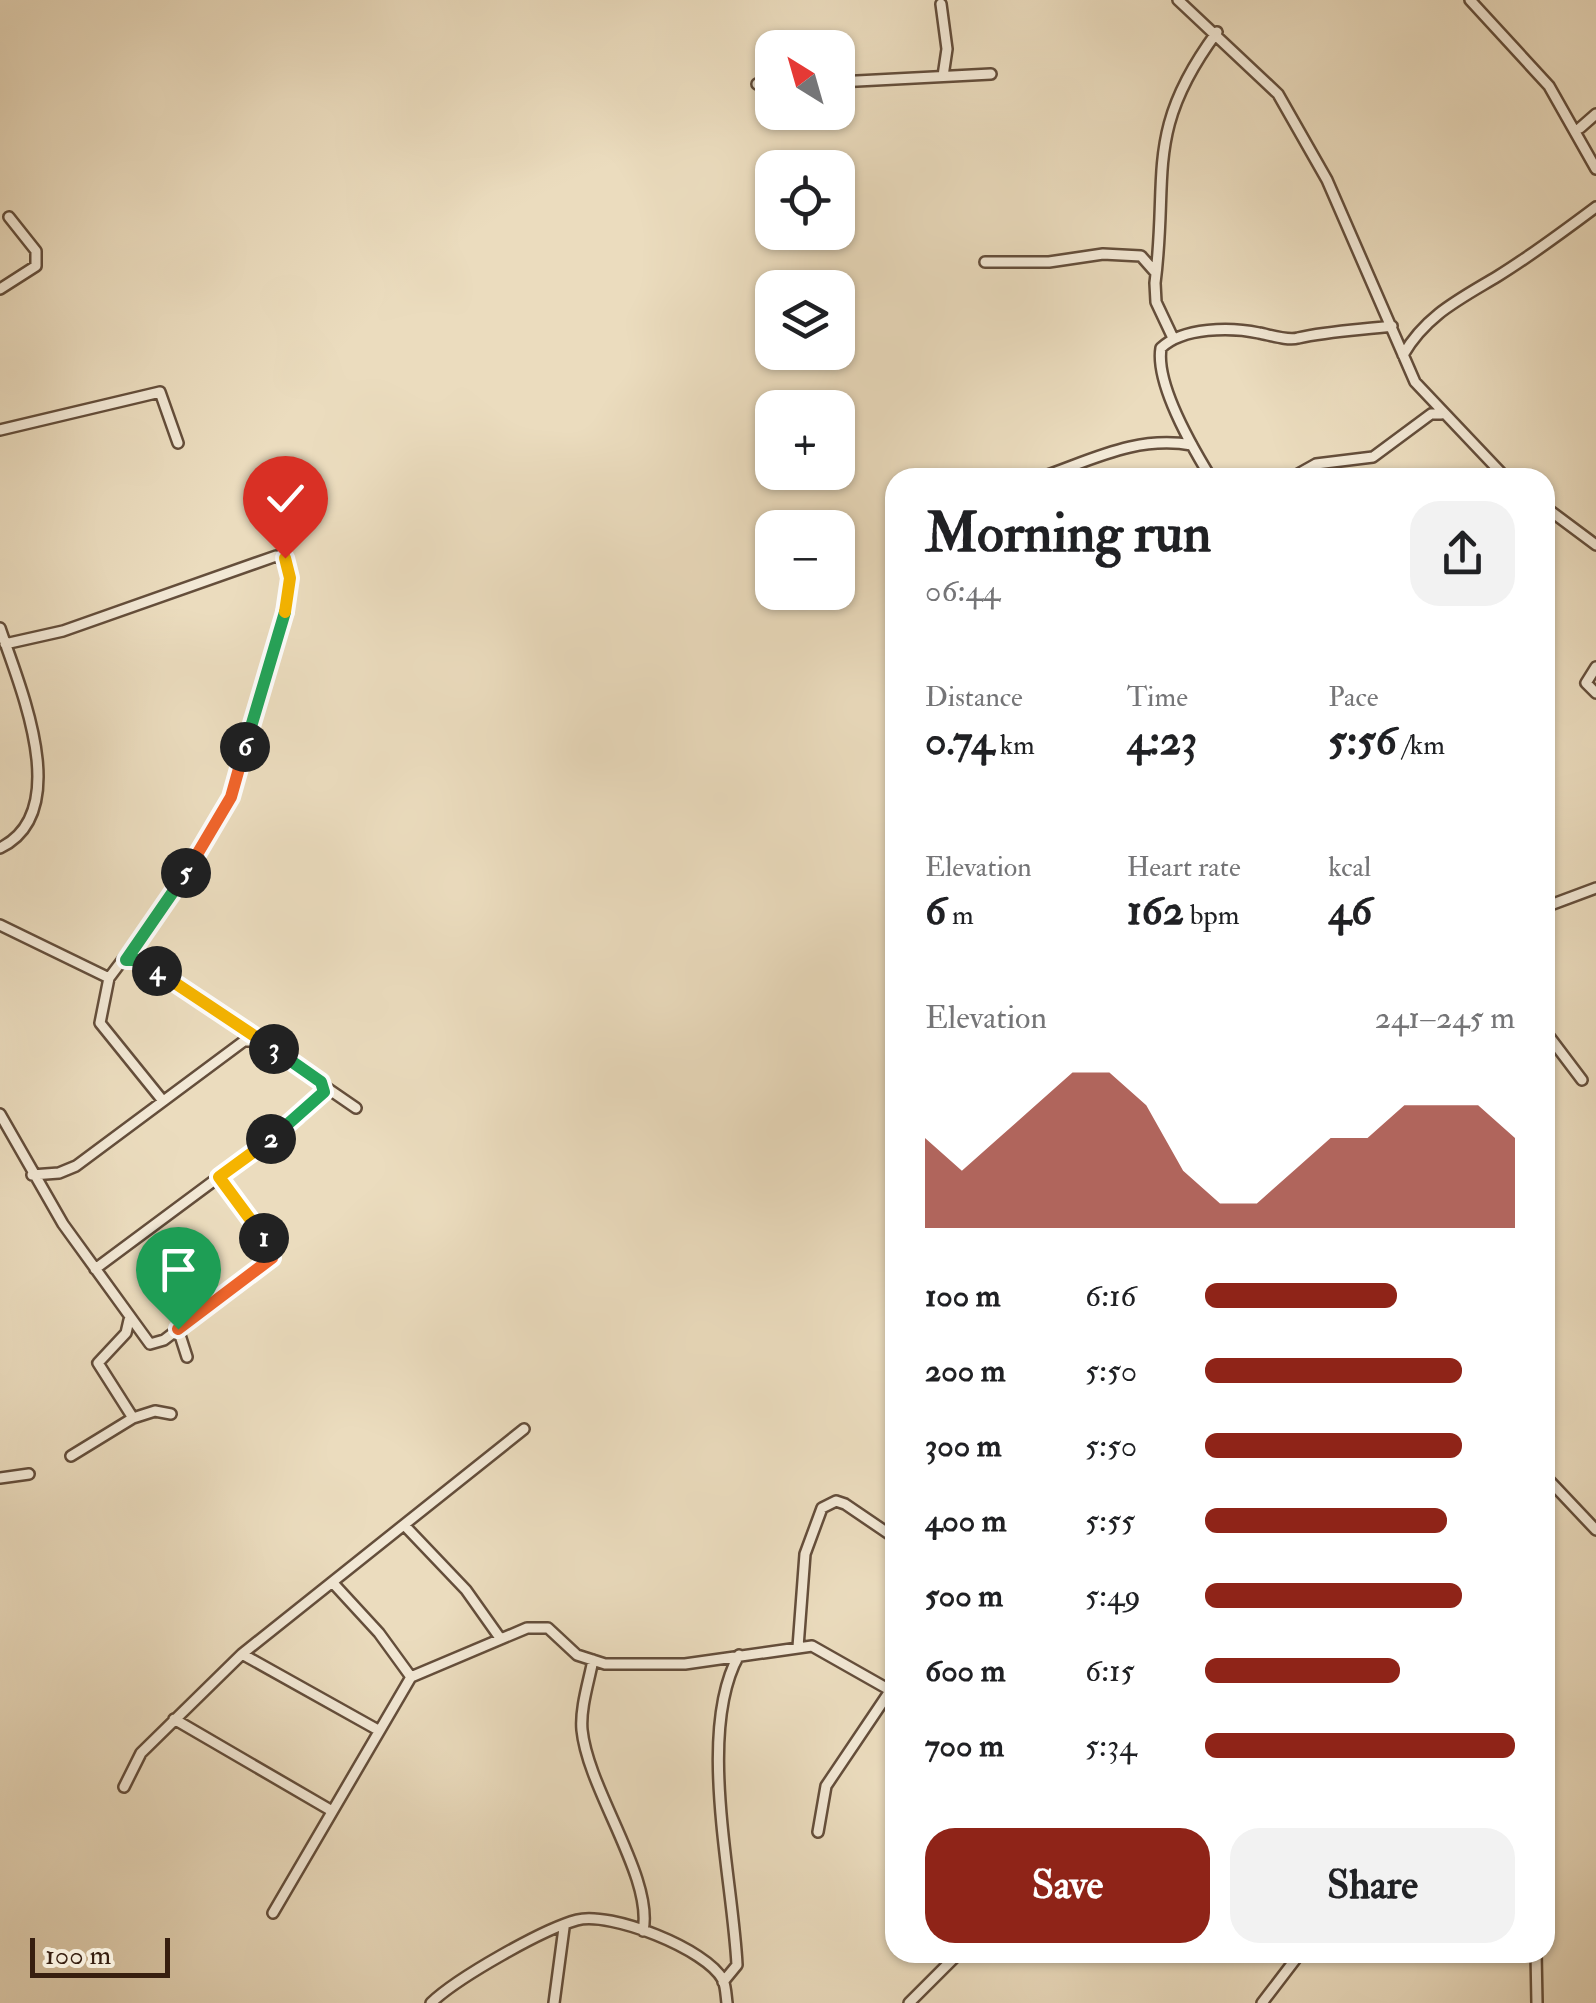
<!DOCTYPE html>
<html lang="en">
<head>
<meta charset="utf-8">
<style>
  body { margin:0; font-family:"IM FELL Double Pica",serif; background:#f2f2f2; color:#202124; height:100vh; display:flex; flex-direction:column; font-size:38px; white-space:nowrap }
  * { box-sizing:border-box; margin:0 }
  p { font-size:32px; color:#757577 }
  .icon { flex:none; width:55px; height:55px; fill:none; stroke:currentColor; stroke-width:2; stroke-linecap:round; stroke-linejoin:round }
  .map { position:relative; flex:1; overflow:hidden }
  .details { position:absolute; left:885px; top:468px; width:670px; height:1495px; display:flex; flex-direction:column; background:#fff; border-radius:30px; box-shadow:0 2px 8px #0004 }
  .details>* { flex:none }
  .needle { width:65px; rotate:323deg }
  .fabs { position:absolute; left:755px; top:30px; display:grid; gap:20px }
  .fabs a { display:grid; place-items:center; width:100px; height:100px; border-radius:20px; background:#fff; box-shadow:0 2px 8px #0004; font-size:50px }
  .scale { position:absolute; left:30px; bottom:25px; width:140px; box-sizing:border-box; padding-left:10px; border:5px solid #371e0f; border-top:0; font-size:28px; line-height:35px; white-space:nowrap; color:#371e0f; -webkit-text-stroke:8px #f2e8d5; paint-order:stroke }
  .pin { position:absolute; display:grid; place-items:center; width:85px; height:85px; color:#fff; margin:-102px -42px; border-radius:50% 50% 50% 0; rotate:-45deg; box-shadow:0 0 10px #0007 }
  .pin .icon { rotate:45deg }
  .km { position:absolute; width:50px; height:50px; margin:-25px; border-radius:50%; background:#222; color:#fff; font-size:28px; line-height:50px; text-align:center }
  .round { display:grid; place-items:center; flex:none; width:105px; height:105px; border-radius:30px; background:#f2f2f2 }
  .summary { display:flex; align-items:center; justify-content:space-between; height:170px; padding:0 40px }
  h1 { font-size:55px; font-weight:800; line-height:75px }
  .stats { display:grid; grid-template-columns:repeat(3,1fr); gap:15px; height:170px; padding:10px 40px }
  .stats div { display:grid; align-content:center }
  .stats b { font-size:42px; font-weight:800 }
  .stats small { font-size:28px; font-weight:400 }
  .stats p { font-size:28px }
  .chart { height:280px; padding:20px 40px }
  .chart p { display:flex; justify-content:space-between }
  .chart svg { width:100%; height:180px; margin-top:10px; fill:#8f2418; opacity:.7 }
  .cta { display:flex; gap:20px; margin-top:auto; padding:20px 40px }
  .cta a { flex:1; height:115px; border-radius:30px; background:#8f2418; color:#fff; font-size:40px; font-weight:800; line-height:115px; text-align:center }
  .cta a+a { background:#f2f2f2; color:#202124 }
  ul { padding:0 40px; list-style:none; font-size:32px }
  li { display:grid; grid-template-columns:160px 120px 1fr; align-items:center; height:75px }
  li i { height:25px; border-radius:12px; background:#8f2418 }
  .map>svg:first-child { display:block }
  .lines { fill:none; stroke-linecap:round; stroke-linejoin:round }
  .street-casing { stroke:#644e3b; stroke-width:14 }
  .street { stroke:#f2e8d5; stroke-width:9 }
  .split-1-casing { stroke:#fff; stroke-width:20 }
  .split-2-casing { stroke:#fff; stroke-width:20 }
  .split-3-casing { stroke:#fff; stroke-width:20 }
  .split-4-casing { stroke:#fff; stroke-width:20 }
  .split-5-casing { stroke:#fff; stroke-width:20 }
  .split-6-casing { stroke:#fff; stroke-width:20 }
  .split-7-casing { stroke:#fff; stroke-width:20 }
  .split-8-casing { stroke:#fff; stroke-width:20 }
  .split-1 { stroke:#f0652b; stroke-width:12 }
  .split-2 { stroke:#f5b400; stroke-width:12 }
  .split-3 { stroke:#22a559; stroke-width:12 }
  .split-4 { stroke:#f5b400; stroke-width:12 }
  .split-5 { stroke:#22a559; stroke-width:12 }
  .split-6 { stroke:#f0652b; stroke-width:12 }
  .split-7 { stroke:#22a559; stroke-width:12 }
  .split-8 { stroke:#f5b400; stroke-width:12 }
</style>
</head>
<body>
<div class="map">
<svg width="1596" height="2003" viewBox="0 0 1596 2003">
  <rect width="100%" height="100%" fill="#ebdcbe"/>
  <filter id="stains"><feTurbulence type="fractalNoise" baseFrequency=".002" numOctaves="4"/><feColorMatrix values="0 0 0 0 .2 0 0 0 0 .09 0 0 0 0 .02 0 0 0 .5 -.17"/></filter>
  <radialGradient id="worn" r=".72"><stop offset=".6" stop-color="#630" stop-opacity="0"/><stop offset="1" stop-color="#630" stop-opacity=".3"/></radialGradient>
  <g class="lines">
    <defs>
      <path id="street" d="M1178 0 1278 94 1327 180 1415 382 1506 478
        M1470 0 1549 86 1596 169
        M941 4 947 49 943 76
        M838 82 991 74
        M757 84H772
        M1580 128 1596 114
        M985 262H1049L1103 254 1141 256 1156 273
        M0 289 36 266V251L9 217
        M1173 338 1156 302 1155 283C1169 174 1143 132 1217 32
        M1403 355C1426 315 1460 299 1498 276 1532 255 1564 231 1596 207
        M0 430 160 392 178 443
        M1039 478C1090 461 1135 435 1192 445
        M1211 478C1192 447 1155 384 1161 348 1183 327 1231 327 1259 333 1270 335 1288 341 1298 338 1329 331 1360 330 1392 326
        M1291 478 1316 464 1373 457 1431 414H1441
        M1545 507 1596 545
        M0 628C19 685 75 812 0 848
        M5 644 63 631 276 556 288 563 287 605 231 797 179 885 109 978 100 1023 163 1101
        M1596 667 1586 683 1596 693
        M1545 907 1596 888
        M0 925 109 978
        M1545 1031 1582 1080
        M324 1086 356 1108
        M0 1114 63 1224 150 1344 164 1340 272 1258 271 1247 219 1177
        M32 1175 59 1173 76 1166 244 1041H255
        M95 1269 301 1116 324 1092C322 1076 167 978 141 960H126
        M178 1329 187 1357
        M133 1418 155 1411 171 1414
        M71 1456 133 1418 98 1363 126 1333 129 1320
        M1545 1476 1596 1530
        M0 1478 29 1474
        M405 1526 466 1590 500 1638
        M333 1583 379 1633 411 1677
        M798 1647 805 1554 822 1508 836 1501 845 1504 895 1538
        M242 1654 378 1730
        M593 1660C589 1681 580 1708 582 1730 588 1790 654 1878 643 1931
        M174 1719 332 1811
        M124 1787 141 1753 242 1654 524 1429
        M818 1832 826 1786 890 1691
        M273 1913 411 1677 527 1628H548L577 1655 605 1664H685L812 1646 895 1693
        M1536 1952 1537 2003
        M723 1982 737 1965C733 1879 696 1731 739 1655
        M431 2003C457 1978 543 1929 577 1920 610 1911 707 1949 723 1980 726 1987 726 1996 727 2003
        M554 2003 564 1928
        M909 2003 960 1952
        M1262 2003 1301 1952"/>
    </defs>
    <use href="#street" class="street-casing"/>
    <use href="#street" class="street"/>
  </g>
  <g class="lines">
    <defs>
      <path id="split-1" d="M178 1329 272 1258 264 1238"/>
      <path id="split-2" d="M264 1238 219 1177 271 1139"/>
      <path id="split-3" d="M271 1139 324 1092 321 1082 274 1049"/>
      <path id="split-4" d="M157 971 274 1049"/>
      <path id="split-5" d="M157 971 141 960H126L186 873"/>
      <path id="split-6" d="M186 873 231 797 245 747"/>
      <path id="split-7" d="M245 747 285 612"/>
      <path id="split-8" d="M285 612 290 578 285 558"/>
    </defs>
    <use href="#split-1" class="split-1-casing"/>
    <use href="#split-2" class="split-2-casing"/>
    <use href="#split-3" class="split-3-casing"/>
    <use href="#split-4" class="split-4-casing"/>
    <use href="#split-5" class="split-5-casing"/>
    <use href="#split-6" class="split-6-casing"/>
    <use href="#split-7" class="split-7-casing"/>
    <use href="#split-8" class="split-8-casing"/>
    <use href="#split-1" class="split-1"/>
    <use href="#split-2" class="split-2"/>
    <use href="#split-3" class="split-3"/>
    <use href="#split-4" class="split-4"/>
    <use href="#split-5" class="split-5"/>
    <use href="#split-6" class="split-6"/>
    <use href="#split-7" class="split-7"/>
    <use href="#split-8" class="split-8"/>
  </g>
  <rect width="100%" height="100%" filter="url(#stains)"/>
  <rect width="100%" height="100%" fill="url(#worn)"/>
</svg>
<div class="fabs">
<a><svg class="needle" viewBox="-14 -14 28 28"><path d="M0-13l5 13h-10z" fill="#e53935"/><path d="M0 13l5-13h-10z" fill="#757577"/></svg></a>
<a><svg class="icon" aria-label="locate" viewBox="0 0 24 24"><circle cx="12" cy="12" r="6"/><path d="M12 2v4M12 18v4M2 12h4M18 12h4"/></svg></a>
<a><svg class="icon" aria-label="layers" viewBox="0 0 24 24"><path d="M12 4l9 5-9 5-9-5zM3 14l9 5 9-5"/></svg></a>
<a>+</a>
<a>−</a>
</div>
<div class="scale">100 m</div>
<div class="pin" style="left:178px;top:1329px;background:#1e9e55"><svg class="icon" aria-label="arrive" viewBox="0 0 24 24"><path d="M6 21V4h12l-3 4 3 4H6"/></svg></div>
<div class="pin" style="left:285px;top:558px;background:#d93025"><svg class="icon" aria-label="check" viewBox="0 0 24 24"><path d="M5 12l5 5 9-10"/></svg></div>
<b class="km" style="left:264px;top:1238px">1</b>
<b class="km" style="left:271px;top:1139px">2</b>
<b class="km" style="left:274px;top:1049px">3</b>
<b class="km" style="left:157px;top:971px">4</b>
<b class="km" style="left:186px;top:873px">5</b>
<b class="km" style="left:245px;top:747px">6</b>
<section class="details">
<div class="summary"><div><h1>Morning run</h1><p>06:44</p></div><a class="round"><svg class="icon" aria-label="share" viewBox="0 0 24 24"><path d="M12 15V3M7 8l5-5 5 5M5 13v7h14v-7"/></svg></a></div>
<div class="stats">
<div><p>Distance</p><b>0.74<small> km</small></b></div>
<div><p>Time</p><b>4:23</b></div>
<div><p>Pace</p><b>5:56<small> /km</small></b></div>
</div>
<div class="stats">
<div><p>Elevation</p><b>6<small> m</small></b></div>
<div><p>Heart rate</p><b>162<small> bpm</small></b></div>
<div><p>kcal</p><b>46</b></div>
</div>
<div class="chart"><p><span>Elevation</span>241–245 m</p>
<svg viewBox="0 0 160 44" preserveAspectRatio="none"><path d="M0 44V22L10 30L20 22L30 14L40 6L50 6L60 14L70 30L80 38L90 38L100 30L110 22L120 22L130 14L140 14L150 14L160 22V44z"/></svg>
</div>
<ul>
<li><b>100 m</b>6:16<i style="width:62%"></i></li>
<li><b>200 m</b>5:50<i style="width:83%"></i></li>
<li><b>300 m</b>5:50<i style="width:83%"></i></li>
<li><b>400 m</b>5:55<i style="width:78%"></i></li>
<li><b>500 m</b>5:49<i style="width:83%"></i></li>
<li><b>600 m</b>6:15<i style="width:63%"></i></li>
<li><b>700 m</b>5:34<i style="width:100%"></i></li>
</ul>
<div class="cta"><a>Save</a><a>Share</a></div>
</section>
</div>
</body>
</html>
